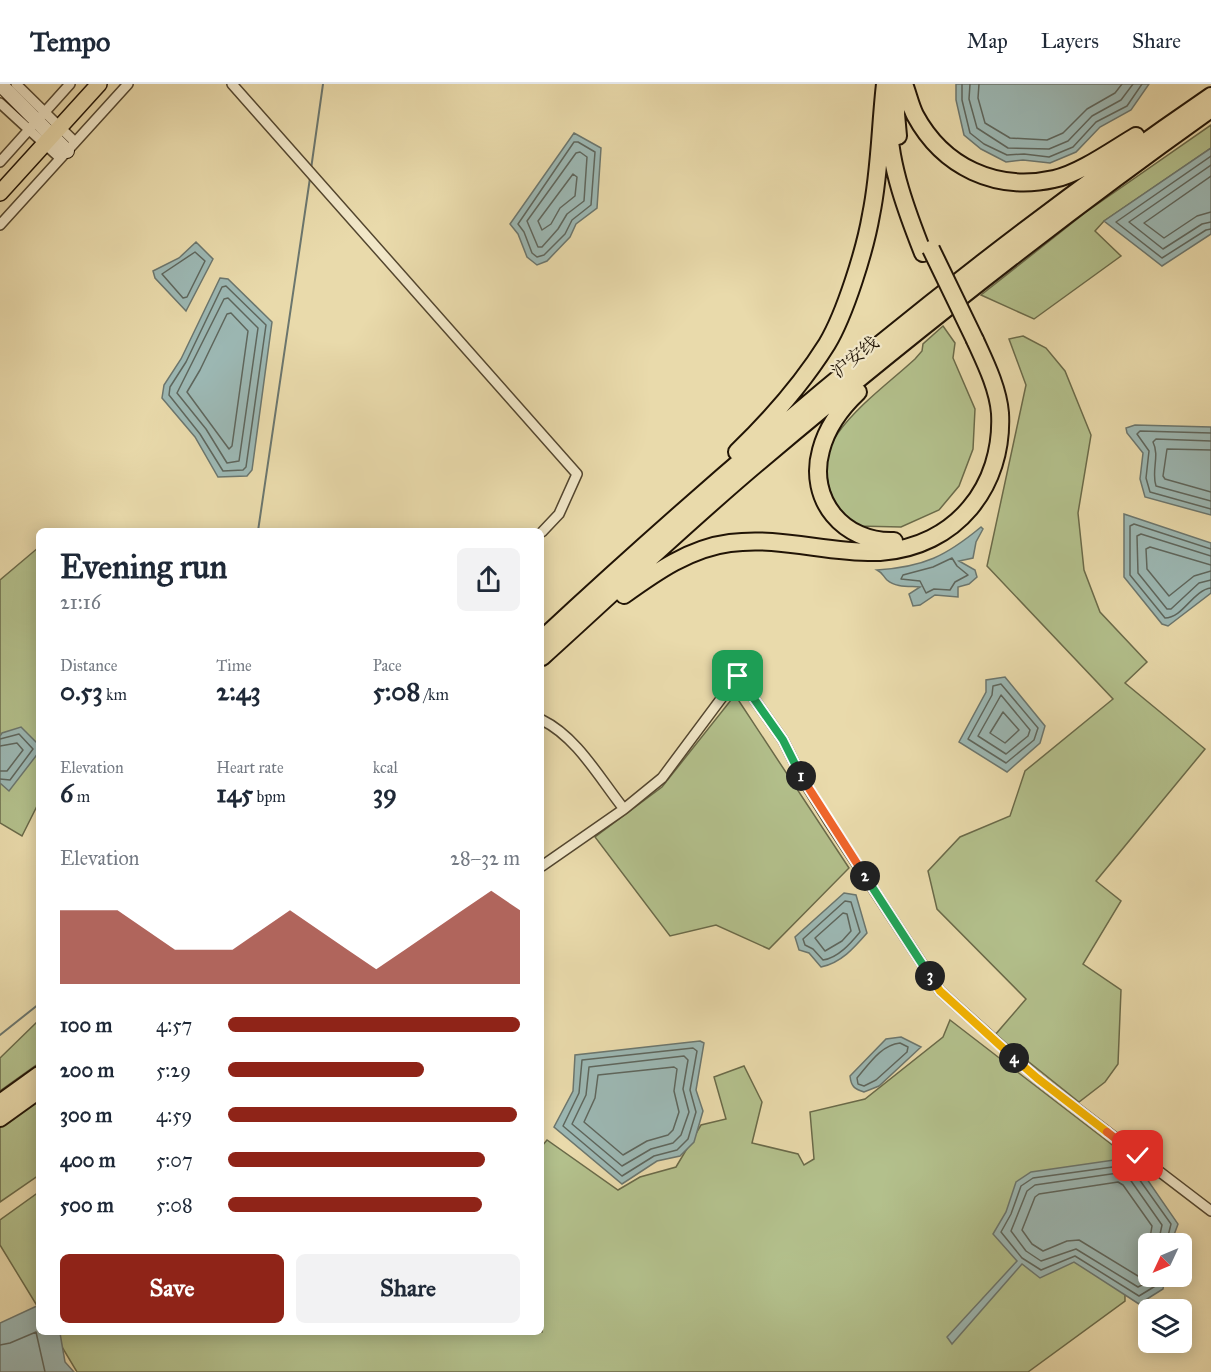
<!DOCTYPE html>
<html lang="en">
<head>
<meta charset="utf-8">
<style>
  body { margin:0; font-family:"IM FELL Great Primer","Noto Serif SC",serif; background:#f2f2f3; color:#1f2937; height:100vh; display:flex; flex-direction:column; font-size:22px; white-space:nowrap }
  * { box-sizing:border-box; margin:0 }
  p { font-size:20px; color:#747a83 }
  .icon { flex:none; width:33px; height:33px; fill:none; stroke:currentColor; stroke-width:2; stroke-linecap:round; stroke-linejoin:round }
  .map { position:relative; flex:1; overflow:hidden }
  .details { position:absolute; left:36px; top:444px; width:508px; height:807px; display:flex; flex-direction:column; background:#fff; border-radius:9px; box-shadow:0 3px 15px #0003 }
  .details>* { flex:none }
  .needle { width:39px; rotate:226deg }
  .fabs { position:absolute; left:1138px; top:1149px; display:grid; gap:12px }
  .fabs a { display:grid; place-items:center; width:54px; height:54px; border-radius:9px; background:#fff; box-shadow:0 3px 15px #0003; font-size:30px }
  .pin { position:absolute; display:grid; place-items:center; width:51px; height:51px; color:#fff; margin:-26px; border-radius:12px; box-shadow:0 3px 9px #0006 }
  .km { position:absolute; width:30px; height:30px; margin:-15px; border-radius:50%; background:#222; color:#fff; font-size:16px; line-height:30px; text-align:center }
  .round { display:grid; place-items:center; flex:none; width:63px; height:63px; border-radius:9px; background:#f2f2f3 }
  .summary { display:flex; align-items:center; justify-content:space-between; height:102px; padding:0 24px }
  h1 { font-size:33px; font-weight:700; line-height:45px }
  .metrics { display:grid; grid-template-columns:repeat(3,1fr); gap:9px; height:102px; padding:6px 24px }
  .metrics div { display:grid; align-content:center }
  .metrics b { font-size:26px; font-weight:700 }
  .metrics small { font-size:16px; font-weight:400 }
  .metrics p { font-size:16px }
  .chart { height:168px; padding:12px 24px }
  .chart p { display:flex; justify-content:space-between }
  .chart svg { width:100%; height:108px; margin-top:6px; fill:#8f2418; opacity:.7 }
  .button { display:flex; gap:12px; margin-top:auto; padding:12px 24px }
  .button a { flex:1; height:69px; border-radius:9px; background:#8f2418; color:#fff; font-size:24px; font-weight:700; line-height:69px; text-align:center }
  .button a+a { background:#f2f2f3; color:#1f2937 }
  ul { padding:0 24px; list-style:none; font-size:20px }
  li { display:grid; grid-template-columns:96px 72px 1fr; align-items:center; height:45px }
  li i { height:15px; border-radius:8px; background:#8f2418 }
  header { display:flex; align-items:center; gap:36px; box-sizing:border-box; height:84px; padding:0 30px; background:#fff; border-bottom:2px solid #e0e1e3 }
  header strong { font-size:28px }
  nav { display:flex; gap:33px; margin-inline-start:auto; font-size:21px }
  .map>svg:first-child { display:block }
  .green { fill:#b3c08c; stroke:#6a6a49; stroke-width:1.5 }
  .water { fill:#9cb8b4; stroke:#6b766e; stroke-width:1.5 }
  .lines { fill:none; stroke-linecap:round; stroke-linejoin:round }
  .shore { stroke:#5e665d; stroke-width:1.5 }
  .stream { stroke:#6b766e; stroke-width:2 }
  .minor-casing { stroke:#53462f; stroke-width:12 }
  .secondary-casing { stroke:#211406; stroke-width:16 }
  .primary-casing { stroke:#211406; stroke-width:18 }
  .trunk-casing { stroke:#211406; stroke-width:20 }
  .minor { stroke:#f1e7c8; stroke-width:9 }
  .secondary { stroke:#f1e7c8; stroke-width:14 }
  .primary { stroke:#e9daab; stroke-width:15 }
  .trunk { stroke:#e9daab; stroke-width:16 }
  .trunk-bridge-casing { stroke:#211406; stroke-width:20; stroke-linecap:butt }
  .trunk-bridge { stroke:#e9daab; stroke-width:16 }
  .split-1-casing { stroke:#fff; stroke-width:12 }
  .split-2-casing { stroke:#fff; stroke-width:12 }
  .split-3-casing { stroke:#fff; stroke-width:12 }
  .split-4-casing { stroke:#fff; stroke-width:12 }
  .split-5-casing { stroke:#fff; stroke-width:12 }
  .split-6-casing { stroke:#fff; stroke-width:12 }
  .split-1 { stroke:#22a559; stroke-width:8 }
  .split-2 { stroke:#f0652b; stroke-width:8 }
  .split-3 { stroke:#22a559; stroke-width:8 }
  .split-4 { stroke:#f5b400; stroke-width:8 }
  .split-5 { stroke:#f5b400; stroke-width:8 }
  .split-6 { stroke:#f0652b; stroke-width:8 }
  .labels { text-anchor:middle; stroke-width:4.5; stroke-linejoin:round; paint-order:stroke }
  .street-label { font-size:18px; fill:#211406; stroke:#f1e7c8 }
</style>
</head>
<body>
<header>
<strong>Tempo</strong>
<nav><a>Map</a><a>Layers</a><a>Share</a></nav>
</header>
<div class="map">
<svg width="1211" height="1288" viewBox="0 0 1211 1288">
  <rect width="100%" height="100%" fill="#e9daab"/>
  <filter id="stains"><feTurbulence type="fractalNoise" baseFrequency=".00333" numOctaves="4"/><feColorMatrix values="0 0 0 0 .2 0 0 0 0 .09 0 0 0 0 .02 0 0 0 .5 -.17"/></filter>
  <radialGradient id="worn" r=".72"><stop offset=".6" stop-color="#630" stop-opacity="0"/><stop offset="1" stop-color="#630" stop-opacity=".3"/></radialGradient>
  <path class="green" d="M1211 41V64L1104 137 1095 147 1121 172 1034 235 981 211 1086 128Z
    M943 242 955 259 953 274 975 325 973 365 959 402 939 426 901 443 857 442C827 423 816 378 838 349 858 321 890 298 915 275L922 267 923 260Z
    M1023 252 1046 264 1065 287 1091 351 1078 429 1084 486 1100 528 1147 578 1125 599 1205 665 1096 797 1121 817 1083 880 1121 906 1118 980 1105 998 1079 1018 995 951 1026 915 937 825 928 787 960 753 1010 732 1025 687 1113 615 987 482 1026 301 1009 255Z
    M39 463V718L22 752 0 739V496Z
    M735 611 849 784 769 865 716 841 670 852 595 753 662 703Z
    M39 936V979L0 1007V974Z
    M950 936 1124 1070 1125 1217 1028 1288H77L53 1248H542V1062L547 1056 618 1106 640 1093 676 1083 701 1041 726 1035 714 993 744 982 762 1018 752 1059 798 1070 804 1081 814 1075 810 1028 865 1015 943 953Z
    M39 1015V1091L0 1118V1041Z
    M39 1108V1225L0 1161V1136Z"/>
  <path class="water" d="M956 0H1149L1131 26 1100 43 1076 68 1050 79 1023 76 1006 78 981 65 964 51 956 16Z
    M574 49 601 64 597 124 576 140 570 153 547 177 537 181 527 173 518 150 510 140Z
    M1211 64V150L1162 182 1104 137Z
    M196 158 213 175 186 227 155 194 153 187 179 174Z
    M220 194 228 195 272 238 252 386 247 392 218 393 195 353 162 314 164 301 181 275Z
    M1135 341 1211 343V431L1145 413 1140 395 1143 369 1127 349 1126 344Z
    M1124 430 1211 459V509L1168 542 1162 540 1124 493Z
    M981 443 983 445 976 458 973 474 959 477 975 486 977 493 969 500 958 503V513L935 511 920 521 913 522 909 510 920 503C910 502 896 504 887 496 883 492 883 489 877 486 924 483 946 472 981 443Z
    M1005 593 1045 642 1040 659 1007 688 959 658 986 608V596Z
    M21 643 39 661V668L9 707 0 699V652L2 649Z
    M844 809 856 811 867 849C854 864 841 879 821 883L809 869 799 866 795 853Z
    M901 953 921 963 879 1002 864 1008C854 1005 851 1002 850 992L886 955Z
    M700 957 704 959 696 1006 703 1027 694 1058 680 1072 657 1077 622 1100 554 1043 573 1007 575 971Z
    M1121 1075 1138 1082 1178 1140 1171 1159 1149 1160V1192L1165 1193 1163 1205 1139 1220 1074 1178 1040 1194 1022 1180 952 1260 947 1253 1017 1177 993 1150 1006 1128 1016 1098 1031 1088Z
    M39 1221V1248L60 1249 65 1278 74 1288H0V1239Z"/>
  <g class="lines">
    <path class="shore" d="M962 0V16L970 49 984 60 1007 71 1024 70 1049 73 1073 63 1096 38 1127 22 1142 0
      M970 0 969 15 977 44 1008 64 1049 65 1068 57 1092 32 1121 16 1133 0
      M979 0 978 14 985 39 1010 54 1047 56 1063 49 1087 25 1115 9 1122 0
      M574 58H578L595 68 591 121 572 136 565 150 544 171 537 173 532 169 524 148 518 140Z
      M580 68 587 73 584 117 567 130 558 145 542 163H538L527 137 576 69Z
      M1211 72 1116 138 1162 174 1206 146 1211 145
      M1211 81 1129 138 1163 165 1202 140 1211 138
      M573 90 577 93 575 112 560 124 551 140 542 146 538 137Z
      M1211 92 1144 139 1164 154 1197 132 1211 128
      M195 168 205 177 187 213 183 214 162 190Z
      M226 202 266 241 246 383 243 386 223 387 200 350 169 311 170 303 186 278 222 203Z
      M228 214 258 244 239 377 227 379 206 345 177 309 224 215Z
      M231 229 248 247 232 362 229 365 187 308 200 286 227 230Z
      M1211 349 1140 347 1137 350 1149 367 1146 394 1150 408 1211 425
      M1211 357 1156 355 1153 358C1160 372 1151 387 1156 402L1211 417
      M1211 366 1167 365 1163 392 1165 395 1211 408
      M1211 465 1134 440 1130 442V491L1165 534C1183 534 1193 506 1211 504
      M1211 472 1141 450 1137 452 1138 489 1167 525H1171L1199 499 1211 496
      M952 474 957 482 968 491 955 498 950 506 934 505 926 509 920 497 901 495 903 491 933 483Z
      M1211 481 1150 463 1146 465 1147 485 1169 512 1194 492 1211 487
      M1001 600 1038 644 1034 656 1006 679 968 655 992 611 993 602Z
      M1001 611 1030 646 1028 652 1006 670 978 652Z
      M1003 628 1019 646 1005 659 990 649Z
      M0 655 19 650 33 665 10 696 0 695
      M0 662 17 659 23 666 7 687H0
      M845 817 851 818 860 848C851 859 838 874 823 876L813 865 805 861 803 855Z
      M843 829 847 830 851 847 842 857 825 867 815 854Z
      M900 959 908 963 907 968 876 996 864 1002 858 1000 857 994C869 980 881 961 900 959Z
      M693 964 697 967 690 1006 696 1028 688 1055 677 1066 654 1072 622 1092 563 1042 579 1009 582 976Z
      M684 972 688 976 683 1005 689 1028 681 1051 673 1059 651 1065 622 1082 572 1040 586 1011 589 983Z
      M674 983 677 985 674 1007 679 1028 673 1046 668 1051 647 1057 623 1071 584 1038 595 1014 598 991Z
      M1149 1160 1152 1142 1123 1101 1118 1098 1039 1110 1035 1113 1022 1146 1032 1160 1043 1167 1067 1157 1079 1156 1138 1192 1142 1191 1149 1177
      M1151 1192 1150 1197 1138 1203 1076 1165 1041 1177 1026 1167 1011 1147 1027 1107 1035 1101 1118 1089 1129 1094 1162 1141 1158 1160
      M1159 1192 1157 1201 1139 1212 1075 1172 1041 1186 1022 1174 1001 1148 1011 1130 1021 1102 1033 1094 1120 1082 1134 1088 1171 1140 1166 1160
      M0 1261 10 1259 36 1248 45 1288"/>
    <path class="stream" d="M311 85 323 0
      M258 447 310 94
      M0 951 39 920"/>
    <defs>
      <path id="minor" d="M16 0 75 58
        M232 0 577 390 559 430 542 448
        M0 19 60 74
        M0 78 70 0
        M0 141 128 0
        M542 636C577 653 600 695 624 725L662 694 738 592 783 656 802 694 830 739 940 907 1037 994 1211 1127
        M542 782 624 725"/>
      <path id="secondary" d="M0 0 67 67"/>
      <path id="primary" d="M0 109 99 0"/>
      <path id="trunk" d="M904 0C908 10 910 21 915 31 943 83 996 108 1054 95 1079 90 1114 65 1136 52
        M889 40C889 81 908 131 923 169
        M898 52 896 30 898 0
        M858 308C841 324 827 343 821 366 807 416 844 459 894 457
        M737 368C770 336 802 300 827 260 845 230 865 166 871 131 880 88 880 44 885 0
        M624 511C656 488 690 464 730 459 781 452 829 470 880 468 956 463 1004 402 1000 329 998 304 985 278 975 256
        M542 555C752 360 974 174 1211 12
        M542 573C614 508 686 439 761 376 906 254 1056 135 1211 25
        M0 1019 39 991
        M0 1034 39 1006"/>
    </defs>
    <use href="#minor" class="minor-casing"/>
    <use href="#secondary" class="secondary-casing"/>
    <use href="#primary" class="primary-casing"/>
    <use href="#trunk" class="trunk-casing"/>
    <use href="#minor" class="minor"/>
    <use href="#secondary" class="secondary"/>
    <use href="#primary" class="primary"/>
    <use href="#trunk" class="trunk"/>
    <defs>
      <path id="trunk-bridge" d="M931 165 975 256"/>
    </defs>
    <use href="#trunk-bridge" class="trunk-bridge-casing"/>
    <use href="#trunk-bridge" class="trunk-bridge"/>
  </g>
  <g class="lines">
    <defs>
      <path id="split-1" d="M738 592 783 656 801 692"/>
      <path id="split-2" d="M801 692 865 792"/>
      <path id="split-3" d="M865 792 930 892"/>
      <path id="split-4" d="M930 892 940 907 1014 974"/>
      <path id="split-5" d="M1014 974 1037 994 1107 1048"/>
      <path id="split-6" d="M1107 1048 1138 1072"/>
    </defs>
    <use href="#split-1" class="split-1-casing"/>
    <use href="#split-2" class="split-2-casing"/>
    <use href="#split-3" class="split-3-casing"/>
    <use href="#split-4" class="split-4-casing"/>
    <use href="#split-5" class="split-5-casing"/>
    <use href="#split-6" class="split-6-casing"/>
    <use href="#split-1" class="split-1"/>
    <use href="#split-2" class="split-2"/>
    <use href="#split-3" class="split-3"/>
    <use href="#split-4" class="split-4"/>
    <use href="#split-5" class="split-5"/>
    <use href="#split-6" class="split-6"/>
  </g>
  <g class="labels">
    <g class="street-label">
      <text transform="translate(855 273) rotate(-39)" y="6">沪安线</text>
    </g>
  </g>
  <rect width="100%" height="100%" filter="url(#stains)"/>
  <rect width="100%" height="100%" fill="url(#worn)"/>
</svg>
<div class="fabs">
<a><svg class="needle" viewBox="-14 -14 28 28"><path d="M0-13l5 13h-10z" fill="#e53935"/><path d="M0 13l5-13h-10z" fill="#747a83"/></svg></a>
<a><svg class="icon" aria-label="layers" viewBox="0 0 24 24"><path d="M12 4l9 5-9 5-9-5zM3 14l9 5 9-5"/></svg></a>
</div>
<div class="pin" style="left:738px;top:592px;background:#1e9e55"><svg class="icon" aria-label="arrive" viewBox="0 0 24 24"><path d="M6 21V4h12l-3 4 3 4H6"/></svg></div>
<div class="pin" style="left:1138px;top:1072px;background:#d93025"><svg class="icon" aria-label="check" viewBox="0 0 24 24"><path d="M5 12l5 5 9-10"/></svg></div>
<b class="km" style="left:801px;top:692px">1</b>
<b class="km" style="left:865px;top:792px">2</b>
<b class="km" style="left:930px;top:892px">3</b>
<b class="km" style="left:1014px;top:974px">4</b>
<section class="details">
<div class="summary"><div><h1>Evening run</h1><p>21:16</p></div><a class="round"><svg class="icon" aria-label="share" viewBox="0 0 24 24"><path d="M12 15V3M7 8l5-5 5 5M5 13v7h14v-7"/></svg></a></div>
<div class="metrics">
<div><p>Distance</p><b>0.53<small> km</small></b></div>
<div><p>Time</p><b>2:43</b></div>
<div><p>Pace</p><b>5:08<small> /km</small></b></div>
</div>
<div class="metrics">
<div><p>Elevation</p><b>6<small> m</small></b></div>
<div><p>Heart rate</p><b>145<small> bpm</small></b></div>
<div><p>kcal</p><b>39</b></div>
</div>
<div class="chart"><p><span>Elevation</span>28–32 m</p>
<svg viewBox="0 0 160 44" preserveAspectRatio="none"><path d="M0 44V14L10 14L20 14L30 22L40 30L50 30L60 30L70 22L80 14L90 22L100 30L110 38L120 30L130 22L140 14L150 6L160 14V44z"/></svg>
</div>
<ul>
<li><b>100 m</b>4:57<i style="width:100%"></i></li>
<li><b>200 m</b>5:29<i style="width:67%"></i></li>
<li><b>300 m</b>4:59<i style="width:99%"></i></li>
<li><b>400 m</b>5:07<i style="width:88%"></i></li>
<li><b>500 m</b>5:08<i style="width:87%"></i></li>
</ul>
<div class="button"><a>Save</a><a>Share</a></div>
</section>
</div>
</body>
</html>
